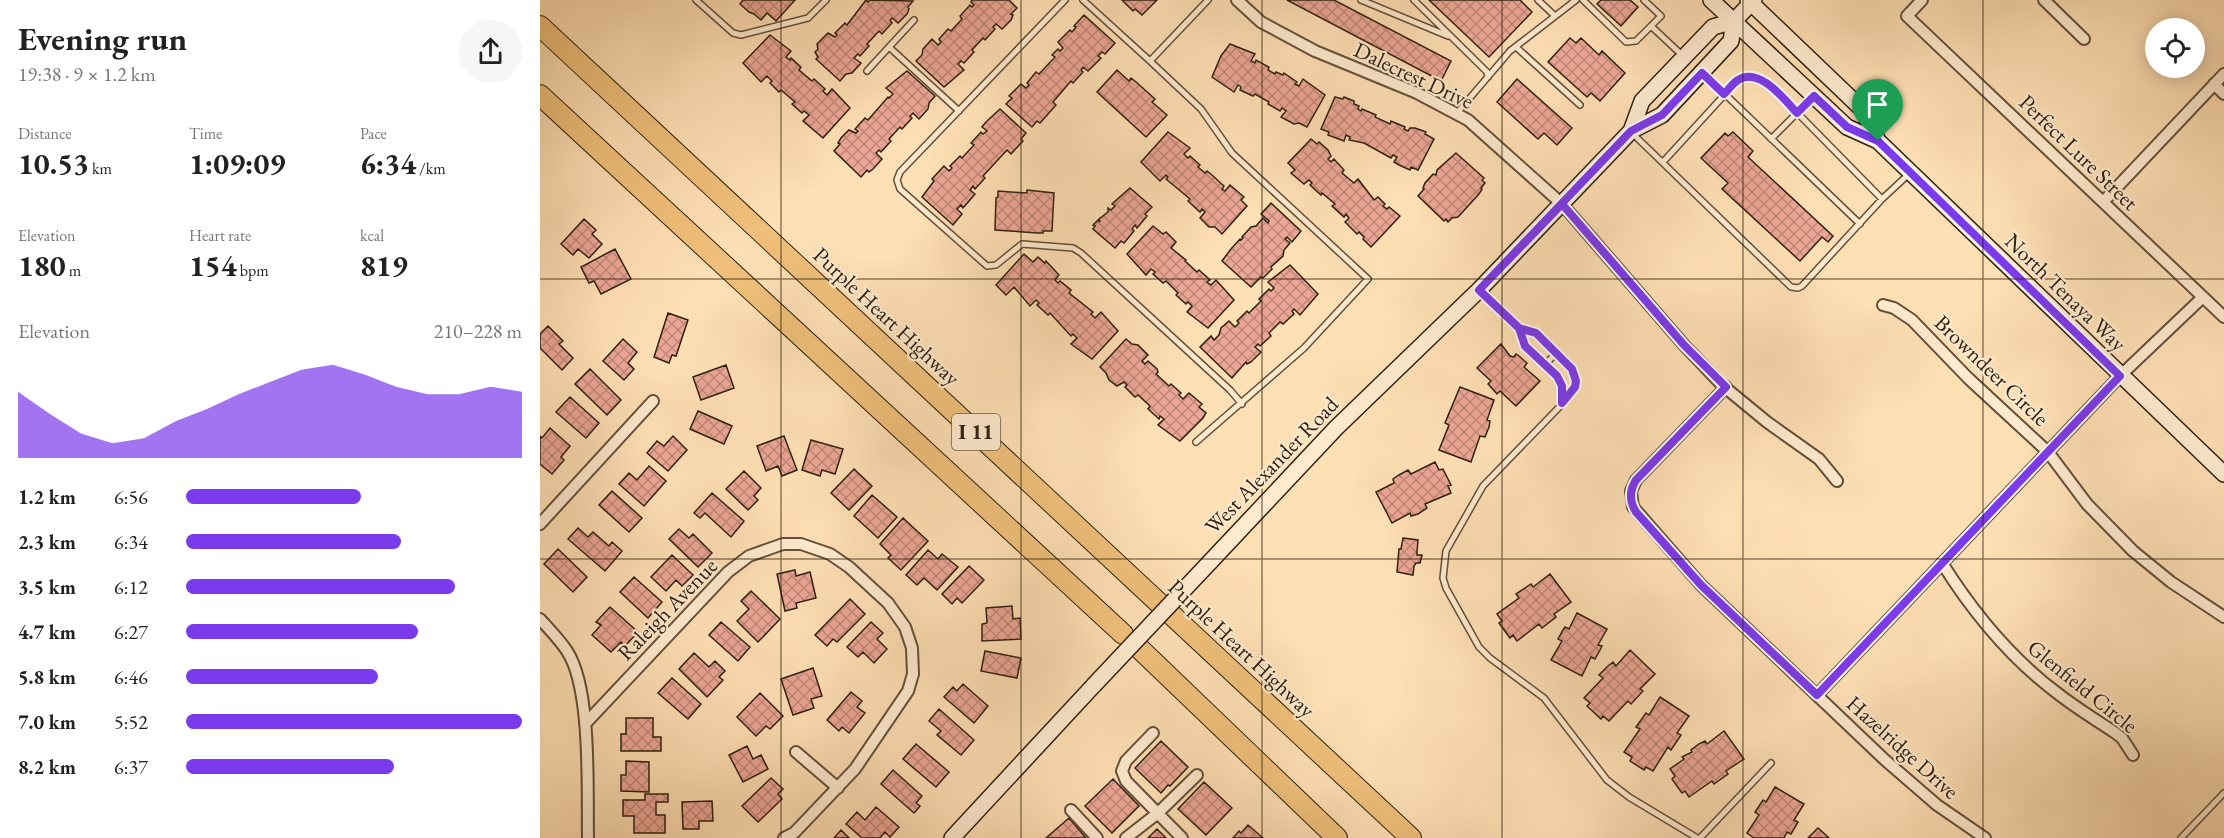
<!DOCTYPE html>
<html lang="en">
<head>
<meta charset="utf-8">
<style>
  body { margin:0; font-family:"EB Garamond",serif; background:#f6f6f6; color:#222; height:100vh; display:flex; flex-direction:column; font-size:22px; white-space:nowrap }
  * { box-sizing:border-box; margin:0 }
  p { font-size:20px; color:#767676 }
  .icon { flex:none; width:33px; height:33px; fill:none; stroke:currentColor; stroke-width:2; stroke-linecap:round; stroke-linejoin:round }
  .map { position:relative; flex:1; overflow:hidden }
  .panel { display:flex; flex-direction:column; background:#fff; width:540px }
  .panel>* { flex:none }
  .controls { position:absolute; left:1605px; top:18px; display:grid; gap:12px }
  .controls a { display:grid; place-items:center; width:60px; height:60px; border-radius:50%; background:#fff; box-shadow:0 3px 15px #0003; font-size:30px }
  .pin { position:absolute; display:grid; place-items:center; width:51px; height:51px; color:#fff; margin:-62px -26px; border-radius:50% 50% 50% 0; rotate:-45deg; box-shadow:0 0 6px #0007 }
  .pin .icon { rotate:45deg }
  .round { display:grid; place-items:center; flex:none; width:63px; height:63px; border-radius:32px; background:#f6f6f6 }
  .summary { display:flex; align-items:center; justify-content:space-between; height:102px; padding:0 18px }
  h1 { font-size:33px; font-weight:700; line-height:45px }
  .figures { display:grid; grid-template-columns:repeat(3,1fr); gap:9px; height:102px; padding:6px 18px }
  .figures div { display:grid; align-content:center }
  .figures b { font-size:30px; font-weight:700 }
  .figures small { font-size:16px; font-weight:400 }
  .figures p { font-size:16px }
  .chart { height:168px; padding:12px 18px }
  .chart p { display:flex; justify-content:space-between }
  .chart svg { width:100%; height:108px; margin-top:6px; fill:#7c3aed; opacity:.7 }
  ul { padding:0 18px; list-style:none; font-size:20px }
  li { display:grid; grid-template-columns:96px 72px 1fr; align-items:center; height:45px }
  li i { height:15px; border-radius:8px; background:#7c3aed }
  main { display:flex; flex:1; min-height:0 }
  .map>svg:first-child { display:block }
  .building { fill:url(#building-cross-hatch); stroke:#2f2011; stroke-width:1.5 }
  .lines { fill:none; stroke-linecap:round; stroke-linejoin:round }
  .lane-casing { stroke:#63503a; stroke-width:8 }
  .street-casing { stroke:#63503a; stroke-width:14 }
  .secondary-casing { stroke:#2f2011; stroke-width:18 }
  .highway-casing { stroke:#2f2011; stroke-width:22 }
  .lane { stroke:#ffeace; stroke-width:5 }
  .street { stroke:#ffeace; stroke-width:10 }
  .secondary { stroke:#ffeace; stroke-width:15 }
  .highway { stroke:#f0c07a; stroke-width:20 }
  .secondary-bridge-casing { stroke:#2f2011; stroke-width:18; stroke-linecap:butt }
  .secondary-bridge { stroke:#ffeace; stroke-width:15 }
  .route-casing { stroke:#fff; stroke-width:12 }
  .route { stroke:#7c3aed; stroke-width:8 }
  .grid { fill:none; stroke:#2f2011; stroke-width:1.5; stroke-opacity:0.55 }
  .labels { text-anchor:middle; stroke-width:4.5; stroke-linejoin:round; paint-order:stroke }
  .shield { fill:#ffeace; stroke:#6d5d4a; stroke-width:1.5 }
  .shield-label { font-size:21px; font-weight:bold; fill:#2f2011 }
  .street-label { font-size:22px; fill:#2f2011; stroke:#ffeace }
</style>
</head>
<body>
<main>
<section class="panel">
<div class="summary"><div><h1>Evening run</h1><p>19:38 · 9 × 1.2 km</p></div><a class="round"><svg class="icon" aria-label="share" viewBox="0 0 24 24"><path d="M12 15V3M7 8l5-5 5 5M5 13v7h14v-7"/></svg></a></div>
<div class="figures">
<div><p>Distance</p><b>10.53<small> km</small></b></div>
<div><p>Time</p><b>1:09:09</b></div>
<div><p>Pace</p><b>6:34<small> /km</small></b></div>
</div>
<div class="figures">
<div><p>Elevation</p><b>180<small> m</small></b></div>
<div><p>Heart rate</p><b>154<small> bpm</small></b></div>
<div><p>kcal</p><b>819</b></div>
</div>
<div class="chart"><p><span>Elevation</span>210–228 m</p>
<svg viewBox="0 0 160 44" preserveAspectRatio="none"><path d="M0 44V17L10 26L20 34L30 38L40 36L50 29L60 24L70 18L80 13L90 8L100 6L110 10L120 15L130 18L140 18L150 15L160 17V44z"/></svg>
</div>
<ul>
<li><b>1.2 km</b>6:56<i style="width:52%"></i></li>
<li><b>2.3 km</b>6:34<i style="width:64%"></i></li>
<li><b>3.5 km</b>6:12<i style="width:80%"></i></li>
<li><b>4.7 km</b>6:27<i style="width:69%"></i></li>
<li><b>5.8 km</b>6:46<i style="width:57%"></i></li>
<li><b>7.0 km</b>5:52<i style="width:100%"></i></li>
<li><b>8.2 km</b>6:37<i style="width:62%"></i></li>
</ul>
</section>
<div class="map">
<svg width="1684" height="838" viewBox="0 0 1684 838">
  <defs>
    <pattern id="building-cross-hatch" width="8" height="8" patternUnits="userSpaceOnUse" patternTransform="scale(1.5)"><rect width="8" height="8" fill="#eca695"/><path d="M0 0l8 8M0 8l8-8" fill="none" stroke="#c08778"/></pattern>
  </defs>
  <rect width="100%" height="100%" fill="#ffdfb4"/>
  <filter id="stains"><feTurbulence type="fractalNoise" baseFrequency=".00333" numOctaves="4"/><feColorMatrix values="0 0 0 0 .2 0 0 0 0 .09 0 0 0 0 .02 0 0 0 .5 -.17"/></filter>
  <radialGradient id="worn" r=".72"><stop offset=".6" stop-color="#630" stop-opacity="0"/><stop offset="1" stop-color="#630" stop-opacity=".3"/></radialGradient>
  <path class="building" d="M203 0H255L236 21 227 13 221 20 214 14 209 12 200 4Z
    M326 0 328 2 330 0 373 1 368 7 369 9 367 14 358 23 352 18 350 20 352 23 342 34 339 31 327 44 329 46 320 56 318 54 314 58 321 63 312 73 306 74 300 81 276 59 278 57 275 52 278 49 277 44 288 33 295 37 297 35 295 33 305 23 307 25Z
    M432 0H469L477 8 471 14 473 15 471 20 462 29 456 24 453 27 455 29 445 40 443 38 432 50 434 52 424 63 421 61 418 64 424 70 404 87 376 61 382 55 383 49 392 39 398 45 401 42 399 39 408 29 411 31 422 19 420 16 430 5 432 7 434 5 431 2Z
    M582 0H617L602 15 595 9 593 11Z
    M747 0H794L911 61 901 81Z
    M889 0H980L992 12 949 57Z
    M1061 0H1090L1098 7 1081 26 1057 4Z
    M544 15 575 43 565 54 562 52 558 56 561 58 548 71 543 67 541 70 543 72 533 83 531 81 513 102 516 105 500 123 497 121 492 127 466 104 472 98 469 96 481 84 486 88 489 85 487 83 496 72 499 74 515 57 512 55 518 49 520 51 523 48 518 42 530 30 532 32 536 27 534 26Z
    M230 35 251 51 246 57 250 60 251 58 261 67 259 70 272 81 274 79 285 89 283 91 287 95 292 89 310 108 283 138 263 121 269 115 264 111 262 113 252 104 255 102 241 90 239 92 230 83 232 81 227 76 221 82 203 63Z
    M1030 38 1036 43 1041 38 1059 55 1062 51 1085 73 1060 101 1051 93 1047 97 1008 62Z
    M690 44 715 54 711 61 715 63 716 60 729 67 728 70 735 74 736 72 743 75 744 73 757 82 755 84 759 86 763 79 785 95 767 127 759 123 754 124 741 117 746 111 742 108 740 111 728 104 729 102 715 94 713 96 700 90 701 87 698 85 694 92 672 77 681 56Z
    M577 70 589 81 591 78 595 81 615 99 612 102 627 115 606 137 557 92Z
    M367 71 395 96 389 103 388 109 379 119 373 113 370 116 372 118 362 129 360 127 349 139 351 141 341 152 339 150 336 153 342 159 333 169 329 172 327 170 321 177 294 151 300 144 298 143 301 138 309 130 316 133 318 131 315 129 325 118 328 120 348 97 349 98 353 94 346 88Z
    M977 79 1032 128 1017 145 1004 133 998 139 957 102Z
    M795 97 803 99 804 97 814 101V104L819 106 818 109 821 111 822 109 836 115 835 117 850 124 851 121 865 127 864 129 868 131 870 128H875L886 132 885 134 894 139 878 170 871 167 870 170 859 165 854 162 857 157 853 155 851 158 824 143 809 140 810 137 806 135 804 141 788 135 789 132 781 129Z
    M460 109 486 133 481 139 483 141 471 154 467 150 443 176 445 178 435 189 433 186 430 190 435 194 423 208 421 205 417 209 422 214 413 225 382 197 394 181 392 179 404 166 409 171 412 168 410 166 420 156 422 158 434 145 431 143 441 132 443 134 447 131 442 127 446 122Z
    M628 132 650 148 644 154 648 158 650 156 660 165 658 167 665 173 667 171 672 175 684 186 682 189 685 191 690 185 704 197 701 200 707 206 682 234 675 227H669L660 218 665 212 662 209 660 212 648 201 650 199 626 179 628 177 626 175 620 181 601 162Z
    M1193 132 1213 151 1208 157 1293 236 1288 242 1282 237 1260 261 1182 189 1188 183 1161 158 1185 133 1188 136Z
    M771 139 777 144 779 142 788 150 791 156 788 159 791 162 794 159 804 170 802 173 814 183 818 179 834 200 838 197 845 204 843 206 847 209 849 207 860 216 831 247 823 239 824 237 819 232 817 234 805 222 809 218 806 214 804 217 792 206 795 204 782 193 781 195 770 185 772 183 769 180 764 184 751 173 755 170 748 163Z
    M916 153 944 178 942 180 945 183 941 188 942 189 939 194 918 217 912 218 908 222 906 219 904 221 878 196 884 189 883 188 885 183 893 174 896 175 897 170Z
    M590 188 612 207 605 214 607 216 597 228 595 225 592 229 594 231 584 243 581 241 575 248 553 229 555 226 553 225 558 220 560 222 559 219 568 212V208L571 210 575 206 572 204Z
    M487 190 514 193 512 231H503V233H498L455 230 456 198 458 197V191L487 193Z
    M731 203 761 231 752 242 747 237 745 239 750 243 744 250 743 256 731 267 732 269 723 278 721 277 711 287 682 261 691 249 700 239 701 240 703 238 702 237 711 227 716 226 723 218 728 223 729 221 721 214Z
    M44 219 56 230 52 234 62 244 49 258 38 249 33 255 21 244Z
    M613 226 623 234 626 232 636 242 631 248 646 260 645 261 657 272 659 270 670 280 667 282 671 285 676 280 694 300 668 328 647 312 652 306 648 302 646 304 636 295 638 293 626 281 623 283 613 274 615 272 611 269 606 275 587 254Z
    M75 249 91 279 61 294 54 281 49 283 41 267Z
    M484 254 493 262 498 257 505 263 506 261 519 275 515 280 518 283 520 281 531 290 529 293 553 312 551 314 555 318 561 312 578 331 552 359 531 344 537 338 533 334 531 336 510 313 508 315 497 305 499 303 496 300 490 306 474 287 466 295 456 285Z
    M750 265 778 294 760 315 754 309 752 311 754 314 743 324 740 322 729 333 731 336 720 346 718 344 715 347 721 352 711 362 707 364 706 362 692 378 660 347 671 336 674 340 679 335 681 328 689 321 695 327 699 323 697 321 707 311 709 313 721 301 719 299 729 289 731 291 734 288 728 282Z
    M128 313 148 320 136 356 132 355 129 363 114 357Z
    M8 326 23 341 19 344 33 358 22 370 0 348V334Z
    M83 339 97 352 88 363 94 369 84 380 63 361Z
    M586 339 592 344 598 345 608 355 602 361 605 364 608 361 617 369 618 372 616 374 629 386 631 384 641 393 639 395 643 399 649 393 662 404 659 407 666 413 663 418 640 441 618 425 624 419 620 416 619 419 608 409 610 406 598 395 595 397 585 387 587 385 584 382 577 386 569 380 566 373 560 367Z
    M961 344 970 356 974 357 976 354 979 356 987 363 984 367 1000 381 976 406 960 391 957 394 950 386 948 384 951 381 937 368Z
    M186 365 194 388 161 400 153 377Z
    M50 369 81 400 67 415 35 384Z
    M920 387 954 400 947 420 950 421 949 427 945 437 940 436 931 462 899 450 909 425 905 423Z
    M30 397 59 423 46 438 16 412Z
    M158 411 192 426 184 444 150 429Z
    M10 428 30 446 21 457 24 460 12 474 0 464V436L2 438Z
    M133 436 147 450 128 471 107 453 117 441 124 446Z
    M244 436 257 470 242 476 238 466 226 471 217 446Z
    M271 440 303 449 295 474 282 470 280 476 262 470Z
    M895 462 899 470 903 469 911 485 908 486 911 493 885 504 887 508 878 514 871 516 870 513 852 523 836 492 854 483 853 479 859 475 868 470 871 474Z
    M109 466 126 481 104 506 79 484 89 473 97 480Z
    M314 469 332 486 309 510 291 493Z
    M204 471 221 488 214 496 218 500 208 510 186 489Z
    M72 491 102 518 89 532 59 505Z
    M172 493 204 521 191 537 165 513 160 518 154 513Z
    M332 495 357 517 338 538 314 516Z
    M363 518 388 541 361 570 348 558 351 555 340 544Z
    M38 528 48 537 53 532 69 546 72 542 82 551 65 571 28 539Z
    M139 529 149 538 153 534 172 553 158 567 129 539Z
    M863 538 878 540 877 552V555H882L880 563H876L874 566 873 575 857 572 859 549H861Z
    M18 549 47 577 33 592 4 564Z
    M388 550 398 559 402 554 418 567 397 590 384 578 377 585 366 575Z
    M132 555 153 575 142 586 136 580 126 591 111 577Z
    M429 566 444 580 422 603 417 598 412 604 402 594Z
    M255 570 256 576 270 572 276 598 256 603 257 608 245 611 237 574Z
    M1010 574 1031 602 1014 614 1016 617 1002 628 999 624 977 641 973 635 970 638 959 623 962 621 957 614 979 598 976 594 991 584 993 587Z
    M94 577 122 602 108 618 80 592Z
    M211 591 240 619 218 642 197 621 209 609 201 601Z
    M310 599 325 614 297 642 293 639 287 646 275 635Z
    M472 606 473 619 480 618 481 639 442 641V624L447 623 446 608Z
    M70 607 98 632 85 646 81 642 71 652 52 635 61 625 56 622Z
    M1037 613 1067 629 1058 645 1062 646 1060 650 1055 659 1051 657 1042 676 1011 660 1022 641 1018 639 1023 630 1025 627 1029 629Z
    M181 622 210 647 198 661 169 635Z
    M331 622 343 633 337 639 347 649 334 663 323 652 318 657 307 647Z
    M1090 650 1115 674 1100 689 1103 691 1091 704 1088 701 1069 721 1063 716 1061 719 1047 706 1050 703 1044 698 1063 678 1059 675 1068 666 1073 662 1076 666Z
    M445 651 481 658 477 678 441 671Z
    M154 653 169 667 175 661 185 671 179 677 183 680 167 697 139 669Z
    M273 668 282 696 271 699 274 708 253 715 241 679Z
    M132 678 161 704 148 719 118 693Z
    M423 684 448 706 434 723 404 697 413 687 417 691Z
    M311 692 322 701 317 707 325 713 309 733 302 727 299 731 287 720Z
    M220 693 243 716 230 729 226 726 216 736 197 717Z
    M1120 697 1149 716 1137 733 1141 735 1131 750 1128 747 1113 771 1106 767 1104 770 1090 761 1092 757 1084 752 1100 729 1096 727 1106 713 1109 715Z
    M399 709 434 740 421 755 397 735 401 731 389 721Z
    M86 718H113V737H121V751H81V734H86Z
    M1184 731 1204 759 1186 771 1188 774 1174 784 1172 781 1149 797 1145 791 1142 793 1132 779 1135 776 1130 769 1144 759 1142 757 1152 752 1151 750 1159 744 1165 741 1167 744Z
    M621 741 648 767 630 786 628 785 621 793 595 768Z
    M376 744 409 772 396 787 363 759Z
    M207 746 213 759 221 755 228 769 203 782 189 755Z
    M86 761 109 762V792L81 791V775H86Z
    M353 770 382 796 376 803 380 806 374 813 341 784Z
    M231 778 243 789 238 794 242 799 218 822 202 806Z
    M573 779 599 806 572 833 545 806Z
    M664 782 692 808 666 835 638 809Z
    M1235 787 1264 804 1254 820 1258 822 1251 834 1247 832 1244 838H1214L1207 833 1219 815 1215 812 1223 800 1226 802Z
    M105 794H128V802H116V815H125V833H94V816H83V800H105Z
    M172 801 173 821H159V829H143L142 802Z
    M336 807 359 827 350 837 345 832 340 838H322L306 824 317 812 325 820Z
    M529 818 546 838H506Z
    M708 825 723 838H693L699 831 701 833Z
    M1278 828 1289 838H1268Z
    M617 829 626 838H608Z
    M301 830 309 838H294Z"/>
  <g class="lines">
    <defs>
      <path id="lane" d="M156 0 193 33 201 35 268 18 286 0
        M525 0 360 172 357 180 360 189 447 266 456 265 482 244 533 248 541 253 690 390 702 404
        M543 0 610 61
        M821 0 908 36
        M874 0 947 72 948 77
        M998 0 1015 16
        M1043 0 1086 42 1096 41 1121 16 1104 0
        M1111 26 1143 56
        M349 47 374 20
        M976 47 1040 105
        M327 71 349 47 419 111
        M1163 73 1320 224
        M917 113 970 51 1036 0
        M1092 133 1251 287 1258 288 1262 286 1342 199 1370 173
        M1231 139 1273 97
        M1123 162 1199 79C1211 76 1219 78 1229 84L1342 199
        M940 291 979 328 996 333 1032 369 1036 381 1033 392 1029 397 943 486 906 551 903 578 906 588 939 647 950 658 1004 698 1067 780 1089 797 1157 838
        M979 328C980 334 981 341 985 346 999 366 1027 373 1023 402
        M1005 365 1016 353
        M656 442 764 348 828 279 692 153 661 109 610 61 668 0
        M1160 838 1231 763
        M1641 838 1684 793"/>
      <path id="street" d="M697 0 721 22 775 51 877 93 928 120 1022 204 1144 345 1182 385 1227 422 1279 459 1297 481
        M1382 0 1367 16 1684 317
        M1504 0 1544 39
        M1674 84 1684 94
        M1563 202 1684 74
        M1343 305 1354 308 1372 320 1428 378 1508 452 1547 504 1593 551 1631 582 1684 617
        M1186 387 1096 480 1091 491 1093 507 1161 585 1345 760 1397 805 1445 838
        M0 524 113 401
        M1402 563C1434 614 1472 660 1521 696 1538 709 1556 720 1574 732L1582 738 1593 755
        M0 619C9 629 19 639 27 651 52 689 47 791 48 838
        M1277 695 1580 376 1663 297
        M45 724 188 572 209 556 243 544H261L290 554 309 567 348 603 365 627 372 648 373 674 368 691 315 769 254 833 244 838
        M613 733 586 761 582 771 586 781 642 838
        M256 752 298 788
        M531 810 557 838
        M586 838 618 813 657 775"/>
      <path id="secondary" d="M1171 0 1307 127 1338 141 1684 474
        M1208 0 1323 110 1338 141
        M1091 131 1102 101 1173 27 1194 21 1214 0
        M670 562 796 428 939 290 1091 131 1122 115 1191 41 1194 21
        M412 838 554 685"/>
      <path id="highway" d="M0 26 871 838
        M0 95 583 634
        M601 650 797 838"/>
    </defs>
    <use href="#lane" class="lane-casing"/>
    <use href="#street" class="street-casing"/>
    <use href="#secondary" class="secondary-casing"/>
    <use href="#highway" class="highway-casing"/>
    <use href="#lane" class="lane"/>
    <use href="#street" class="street"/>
    <use href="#secondary" class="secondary"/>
    <use href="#highway" class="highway"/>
    <defs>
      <path id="secondary-bridge" d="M554 685 670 562"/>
    </defs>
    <use href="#secondary-bridge" class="secondary-bridge-casing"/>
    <use href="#secondary-bridge" class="secondary-bridge"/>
  </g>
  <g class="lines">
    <defs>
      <path id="route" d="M1338 141 1307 127 1274 96 1257 113C1245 100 1219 66 1198 80 1193 83 1188 90 1184 94L1162 73 1122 115 1091 131 939 290 979 328 985 346 1017 376 1022 386V403L1035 387 1036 381 1032 369 996 333 979 328 939 290 1022 204 1144 345 1186 387 1096 480C1089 491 1089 501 1096 512L1161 585 1277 695 1580 376 1338 141"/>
    </defs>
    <use href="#route" class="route-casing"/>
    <use href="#route" class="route"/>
  </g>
  <path class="grid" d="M241 0V838M481 0V838M722 0V838M962 0V838M1203 0V838M1443 0V838M0 279H1684M0 559H1684"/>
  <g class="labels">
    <rect class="shield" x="412" y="414" width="48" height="36" rx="4.5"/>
    <g class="shield-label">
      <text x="436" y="439">I 11</text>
    </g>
    <g class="street-label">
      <text transform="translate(874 75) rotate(25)" y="8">Dalecrest Drive</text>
      <text transform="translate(1539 152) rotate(44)" y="8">Perfect Lure Street</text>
      <text transform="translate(1526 292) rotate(44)" y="8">North Tenaya Way</text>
      <text transform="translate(347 316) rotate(43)" y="8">Purple Heart Highway</text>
      <text transform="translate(1452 370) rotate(44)" y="8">Browndeer Circle</text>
      <text transform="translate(731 465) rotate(-46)" y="8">West Alexander Road</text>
      <text transform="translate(127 609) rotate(-46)" y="8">Raleigh Avenue</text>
      <text transform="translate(702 648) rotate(43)" y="8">Purple Heart Highway</text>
      <text transform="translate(1543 686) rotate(39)" y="8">Glenfield Circle</text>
      <text transform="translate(1363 747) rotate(42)" y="8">Hazelridge Drive</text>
    </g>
  </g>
  <rect width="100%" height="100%" filter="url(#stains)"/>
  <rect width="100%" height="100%" fill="url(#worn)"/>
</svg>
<div class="controls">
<a><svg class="icon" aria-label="locate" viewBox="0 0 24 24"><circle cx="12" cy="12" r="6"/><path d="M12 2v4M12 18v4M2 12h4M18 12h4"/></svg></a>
</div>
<div class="pin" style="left:1338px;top:141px;background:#1e9e55"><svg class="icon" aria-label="arrive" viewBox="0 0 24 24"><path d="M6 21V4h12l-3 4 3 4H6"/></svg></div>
</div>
</main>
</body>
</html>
